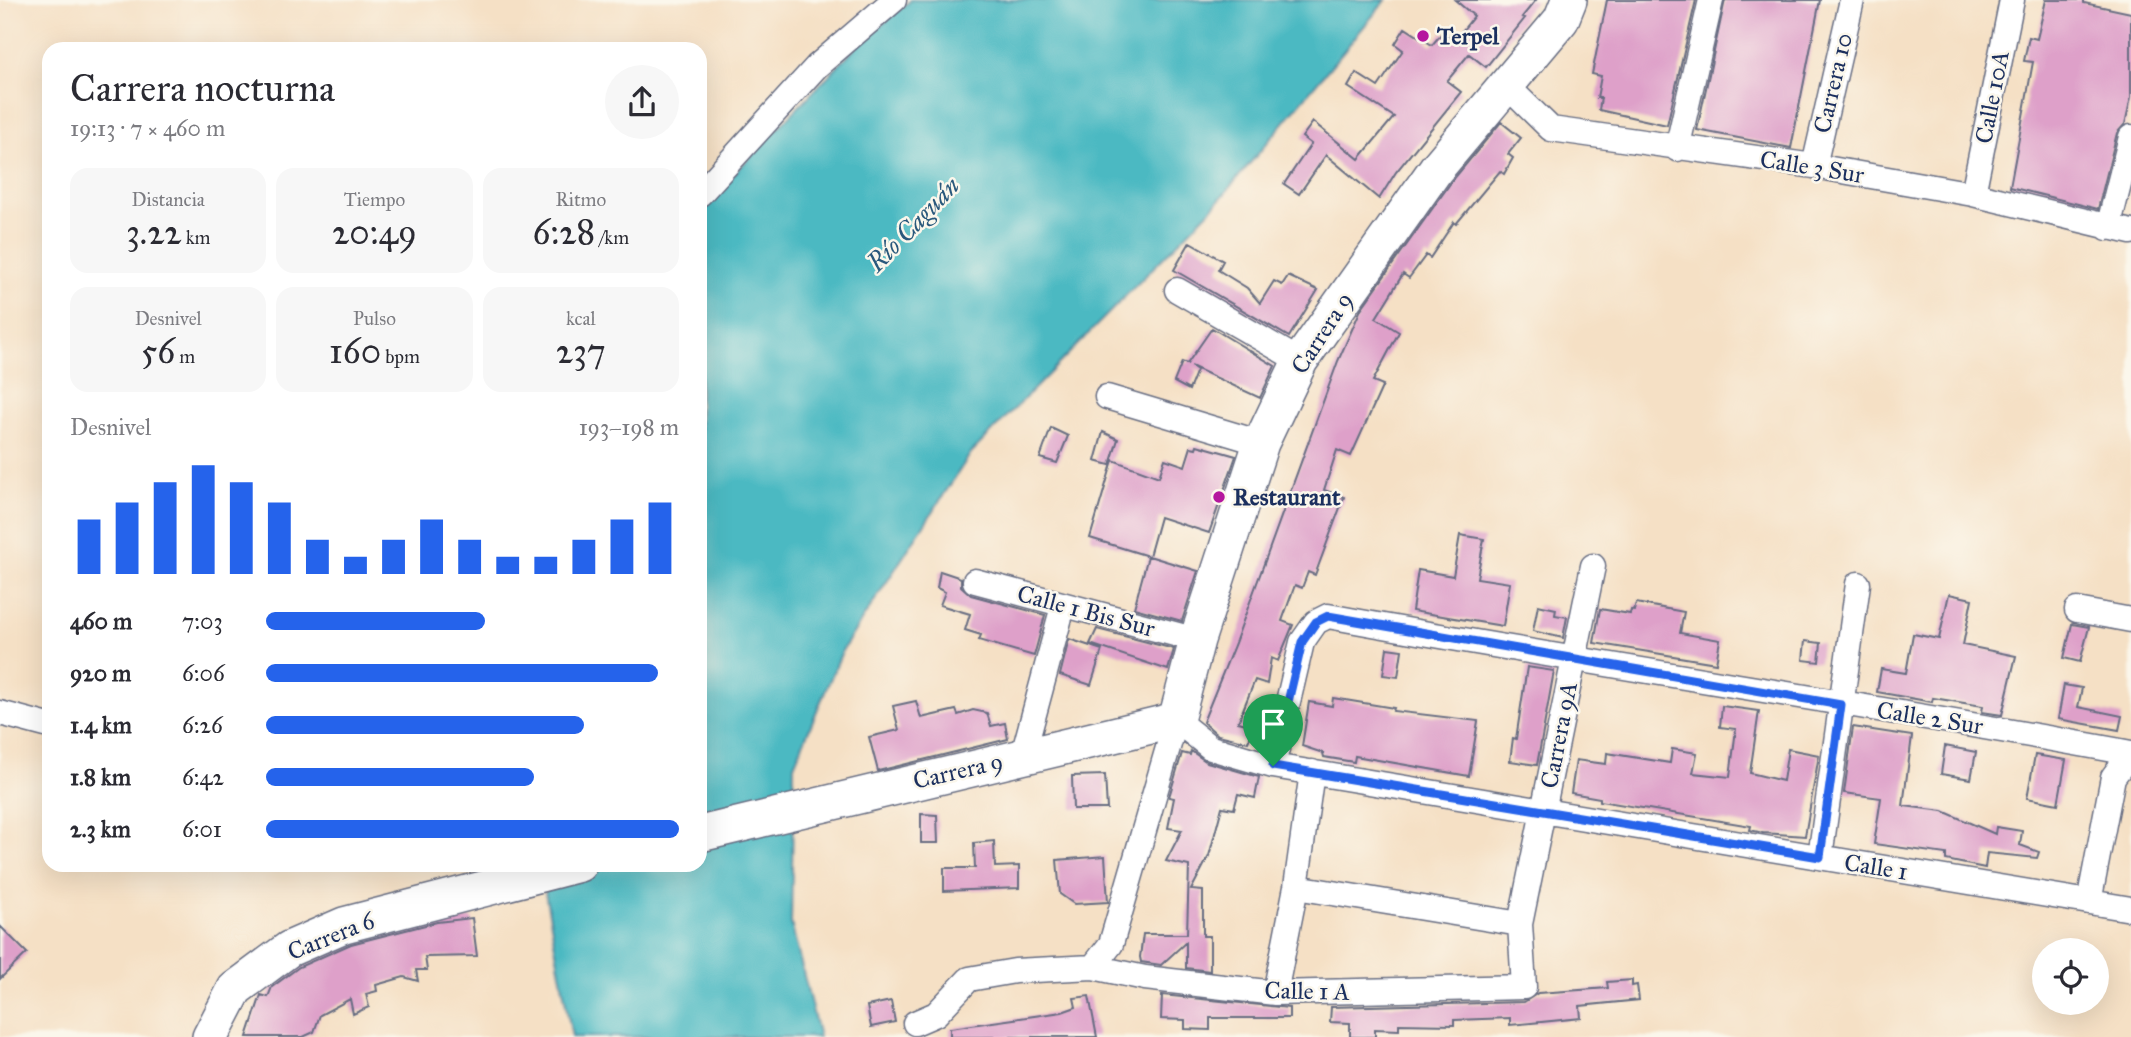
<!DOCTYPE html>
<html lang="es">
<head>
<meta charset="utf-8">
<style>
  body { margin:0; font-family:"IM FELL Great Primer",serif; background:#f7f7f7; color:#2b2b33; height:100vh; display:flex; flex-direction:column; font-size:26px; white-space:nowrap }
  * { box-sizing:border-box; margin:0 }
  p { font-size:23px; color:#7c7c81 }
  .icon { flex:none; width:38px; height:38px; fill:none; stroke:currentColor; stroke-width:2; stroke-linecap:round; stroke-linejoin:round }
  .map { position:relative; flex:1; overflow:hidden }
  .panel { position:absolute; left:42px; top:42px; width:665px; height:830px; display:flex; flex-direction:column; background:#fff; border-radius:21px; box-shadow:0 7px 28px #0002 }
  .panel>* { flex:none }
  .buttons { position:absolute; left:2032px; top:938px; display:grid; gap:14px }
  .buttons a { display:grid; place-items:center; width:77px; height:77px; border-radius:50%; background:#fff; box-shadow:0 7px 28px #0002; font-size:35px }
  .pin { position:absolute; display:grid; place-items:center; width:60px; height:60px; color:#fff; margin:-72px -30px; border-radius:50% 50% 50% 0; rotate:-45deg; box-shadow:0 0 7px #0007 }
  .pin .icon { rotate:45deg }
  .round { display:grid; place-items:center; flex:none; width:74px; height:74px; border-radius:37px; background:#f7f7f7 }
  .headline { display:flex; align-items:center; justify-content:space-between; height:119px; padding:0 28px }
  h1 { font-size:38px; font-weight:600; line-height:52px }
  .metrics { display:grid; grid-template-columns:repeat(3,1fr); gap:10px; height:119px; padding:7px 28px }
  .metrics div { display:grid; align-content:center; border-radius:18px; background:#f7f7f7; text-align:center }
  .metrics b { font-size:35px; font-weight:600 }
  .metrics small { font-size:19px; font-weight:400 }
  .metrics p { font-size:19px }
  .chart { height:196px; padding:14px 28px }
  .chart p { display:flex; justify-content:space-between }
  .chart svg { width:100%; height:126px; margin-top:7px; stroke:#2563eb; stroke-width:6 }
  ul { padding:0 28px; list-style:none; font-size:23px }
  li { display:grid; grid-template-columns:112px 84px 1fr; align-items:center; height:52px }
  li i { height:18px; border-radius:9px; background:#2563eb }
  .map>svg:first-child { display:block }
  .water { fill:#4bb9c2; stroke:#337490; stroke-width:2 }
  .building { fill:#dea0c9 }
  .lines { fill:none; stroke-linecap:round; stroke-linejoin:round }
  .street-casing { stroke:#676d82; stroke-width:27 }
  .secondary-casing { stroke:#676d82; stroke-width:38 }
  .street { stroke:#fff; stroke-width:24 }
  .secondary { stroke:#fff; stroke-width:35 }
  .route-casing { stroke:#fff; stroke-width:14 }
  .route { stroke:#2563eb; stroke-width:9 }
  .poi-dot { fill:#b5179e; stroke:#fbf7ec; stroke-width:2.5 }
  .labels { text-anchor:middle; stroke-width:5; stroke-linejoin:round; paint-order:stroke }
  .poi-label { font-size:24px; font-weight:bold; fill:#1b2f5e; stroke:#fbf7ec; text-anchor:start }
  .street-label { font-size:24px; fill:#1b2f5e; stroke:#fbf7ec }
  .water-label { font-size:26px; font-style:italic; fill:#29587c; stroke:#fbf7ec }
</style>
</head>
<body>
<div class="map">
<svg width="2131" height="1037" viewBox="0 0 2131 1037">
  <rect width="100%" height="100%" fill="#fbf7ec"/>
  <filter id="ink" filterUnits="userSpaceOnUse"><feTurbulence type="fractalNoise" baseFrequency=".0143" numOctaves="2"/><feDisplacementMap in="SourceGraphic" scale="14" xChannelSelector="R" yChannelSelector="G"/><feConvolveMatrix kernelMatrix="1 2 1 2 8 2 1 2 1" color-interpolation-filters="sRGB"/></filter>
  <filter id="wash" filterUnits="userSpaceOnUse"><feTurbulence type="fractalNoise" baseFrequency=".00686" numOctaves="4" result="noise"/><feDisplacementMap in="SourceGraphic" scale="28" xChannelSelector="R" yChannelSelector="G"/><feGaussianBlur stdDeviation="1.57" result="paint"/><feColorMatrix in="noise" values="0 0 0 0 0 0 0 0 0 0 0 0 0 0 0 0 0 1.4 0 .05"/><feComposite in="paint" operator="in"/></filter>
  <g filter="url(#wash)">
    <rect width="100%" height="100%" fill="#f5e0c5"/>
    <path class="water" d="M911 0H1386L1216 204 971 453 843 649 794 765 791 923 819 1037H572L540 865 700 864V209L857 46Z"/>
    <g id="blocks">
      <path class="building" d="M1455 0H1536L1522 17 1525 18 1486 67 1469 54 1447 81 1461 92 1396 172 1379 199 1326 155 1299 194 1284 184 1311 144 1302 137 1313 122 1359 159 1394 117 1348 87 1356 73 1378 87 1403 50 1395 44 1405 28 1432 45 1443 32 1454 41 1474 16Z
        M1607 0H1696L1667 125 1599 110 1601 98H1597L1601 76 1592 74Z
        M1725 0H1820L1791 148 1697 130Z
        M2046 0H2084V3L2131 13V97L2125 124 2117 133 2098 209 2010 187 2033 62 2024 61 2029 37 2037 39Z
        M1501 122 1521 138 1508 154 1513 158 1504 174 1500 171 1456 224 1454 222 1430 258 1426 255 1409 278 1403 274 1376 318 1399 332 1373 381 1383 385 1351 456 1337 450 1324 490 1344 497 1315 575 1308 572 1302 588 1295 585 1282 621 1293 625 1278 661 1271 658 1267 684 1255 680 1238 722 1255 726 1248 742 1218 735 1203 722 1235 643 1338 361 1361 309 1452 181Z
        M1190 242 1223 261 1218 270 1247 288 1260 303 1274 281 1282 285 1288 276 1318 290 1289 337 1174 270Z
        M1212 328 1275 366 1260 398 1191 366 1197 370 1189 390 1174 382 1182 362 1187 364Z
        M1051 428 1068 436 1057 463 1040 458Z
        M1103 432 1118 439 1110 465 1095 461Z
        M1197 445 1236 456 1209 533 1160 517 1149 556 1198 571 1182 621 1134 608 1148 556 1090 538 1113 460 1159 477 1165 459 1185 466 1191 447 1196 448Z
        M1460 535 1484 539 1477 578 1510 583 1503 626 1412 611 1418 570 1453 576Z
        M940 571 961 578V586L971 595 1045 615 1034 656 979 640 981 635 965 630 970 614 940 605 945 592 937 588Z
        M1949 594 1972 599 1963 645 2016 656 2002 715 1982 712 1983 706 1933 698 1932 702 1877 692 1881 669 1906 673 1913 634 1939 639Z
        M1636 603 1684 612 1680 633 1720 640 1716 663 1594 643 1600 609 1630 614 1631 610 1634 611Z
        M1538 605 1556 609 1555 615 1567 617 1563 638 1533 631Z
        M2072 624 2089 627 2080 662 2064 658Z
        M1097 629 1174 649 1168 670 1090 644Z
        M1069 639 1102 650 1091 685 1060 675Z
        M1805 641 1821 643 1819 662 1803 660Z
        M1387 648 1402 650 1398 677 1383 675Z
        M1527 667 1554 671 1537 765 1510 761 1513 738 1516 739Z
        M2064 685 2082 688 2078 707 2122 716 2119 730 2058 719Z
        M1333 698 1394 708 1393 711 1478 721 1469 776 1355 756 1354 762 1324 757 1323 753 1302 746 1309 702 1332 706Z
        M916 701 921 718 956 710 958 715 973 710 987 713 991 726 1005 723 1008 739 878 771 869 737 899 730 893 706Z
        M1722 706 1759 711 1750 773 1783 781 1788 749 1819 755 1805 836 1763 833 1750 830 1751 826 1600 801V798L1571 793 1576 760 1606 764 1607 753 1670 763 1672 749 1697 753 1693 773 1730 777 1736 729 1720 727Z
        M1853 727 1912 736 1903 806 1943 811 1995 834 1996 827 2022 831 2020 845 2039 852 2037 858 1987 853 1985 868 1946 860V854L1874 844 1881 798 1844 793Z
        M1945 746 1976 752 1971 779 1941 774Z
        M1191 751 1207 762 1259 777 1255 798 1238 794 1234 809 1222 807 1209 856 1191 890 1203 891V936H1210V971L1186 968V942L1161 965 1141 962 1140 957 1143 934H1187L1189 866 1166 861 1182 830 1168 828 1174 798 1169 797 1182 753 1190 755Z
        M2035 755 2066 760 2058 804 2027 798Z
        M1105 775 1107 809H1073L1072 776Z
        M921 814 937 815 938 843H921Z
        M994 841 995 867 1019 866V888L944 891V868H975L974 843Z
        M1105 856 1108 902 1074 904 1060 894 1057 860Z
        M472 918 477 956 425 957 427 970H416L418 981 404 977 376 985 377 991 366 994 369 1007 353 1014 350 999 320 1015 314 1032 303 1037H247L261 995 268 997 272 987 299 967 351 944 437 922Z
        M0 926 27 953 0 979Z
        M1632 980V986L1637 985 1639 1000 1580 1006 1581 1018 1510 1025V1018L1454 1020V1025L1399 1024V1030L1375 1029V1037H1350V1023L1330 1022 1331 1007 1524 1002 1538 993 1608 988 1607 982Z
        M1162 995 1289 1008V1018H1210V1030L1185 1029V1020L1161 1019Z
        M1089 996 1097 1037H950V1028L1062 1012 1076 1007 1074 998Z
        M891 1001 895 1022 871 1027 867 1006Z"/>
    </g>
  </g>
  <g filter="url(#ink)">
    <use href="#blocks" fill-opacity="0" stroke="#676d82" stroke-width="2"/>
    <g class="lines">
      <defs>
        <path id="street" d="M1506 85 1551 129 1814 166 1973 194 2131 232
          M1677 149 1711 0
          M1814 166 1852 0
          M700 194 817 66 894 0
          M1973 194 2012 0
          M2108 228 2131 137
          M1177 290 1300 361
          M1107 397 1261 443
          M975 581 1197 640
          M2077 610 2131 620
          M0 713 49 726
          M1023 755 1063 606
          M1273 766 1302 642 1316 622 1328 616C1595 665 1864 704 2131 753
          M1820 857 1858 584
          M1296 887 1520 924
          M2089 902 2113 777 2131 753
          M1093 967 1111 944 1176 720 1211 748 1273 766 2131 909
          M1275 993 1296 887 1312 772
          M915 1023 936 1014 969 979 1015 971 1093 967 1145 978 1275 993 1524 987 1520 924 1593 566"/>
        <path id="secondary" d="M700 834 1176 720 1197 640 1261 443 1300 361 1436 169 1561 20 1569 0
          M210 1037 235 989 289 949 344 925 579 864"/>
      </defs>
      <use href="#street" class="street-casing"/>
      <use href="#secondary" class="secondary-casing"/>
      <use href="#street" class="street"/>
      <use href="#secondary" class="secondary"/>
    </g>
  </g>
  <g class="lines" filter="url(#ink)">
    <defs>
      <path id="route" d="M1328 616 1841 705 1820 857 1273 766 1302 642 1316 622Z"/>
    </defs>
    <use href="#route" class="route-casing"/>
    <use href="#route" class="route"/>
  </g>
  <g class="poi-dot">
    <circle cx="1423" cy="36" r="7"/>
    <circle cx="1219" cy="497" r="7"/>
  </g>
  <g class="labels">
    <g class="poi-label">
      <text x="1437" y="44">Terpel</text>
      <text x="1233" y="505">Restaurant</text>
    </g>
    <g class="street-label">
      <text transform="translate(1833 83) rotate(-77)" y="8">Carrera 10</text>
      <text transform="translate(1992 97) rotate(-79)" y="8">Calle 10A</text>
      <text transform="translate(1812 167) rotate(9)" y="8">Calle 3 Sur</text>
      <text transform="translate(1322 333) rotate(-57)" y="8">Carrera 9</text>
      <text transform="translate(1086 611) rotate(15)" y="8">Calle 1 Bis Sur</text>
      <text transform="translate(1930 718) rotate(9)" y="8">Calle 2 Sur</text>
      <text transform="translate(1559 735) rotate(-79)" y="8">Carrera 9A</text>
      <text transform="translate(958 771) rotate(-13)" y="8">Carrera 9</text>
      <text transform="translate(1876 867) rotate(9)" y="8">Calle 1</text>
      <text transform="translate(331 936) rotate(-22)" y="8">Carrera 6</text>
      <text transform="translate(1307 991) rotate(1)" y="8">Calle 1 A</text>
    </g>
    <g class="water-label">
      <text transform="translate(913 224) rotate(-46)" y="9">Río Caguán</text>
    </g>
  </g>
</svg>
<div class="buttons">
<a><svg class="icon" aria-label="locate" viewBox="0 0 24 24"><circle cx="12" cy="12" r="6"/><path d="M12 2v4M12 18v4M2 12h4M18 12h4"/></svg></a>
</div>
<div class="pin" style="left:1273px;top:766px;background:#1e9e55"><svg class="icon" aria-label="arrive" viewBox="0 0 24 24"><path d="M6 21V4h12l-3 4 3 4H6"/></svg></div>
<section class="panel">
<div class="headline"><div><h1>Carrera nocturna</h1><p>19:13 · 7 × 460 m</p></div><a class="round"><svg class="icon" aria-label="share" viewBox="0 0 24 24"><path d="M12 15V3M7 8l5-5 5 5M5 13v7h14v-7"/></svg></a></div>
<div class="metrics">
<div><p>Distancia</p><b>3.22<small> km</small></b></div>
<div><p>Tiempo</p><b>20:49</b></div>
<div><p>Ritmo</p><b>6:28<small> /km</small></b></div>
</div>
<div class="metrics">
<div><p>Desnivel</p><b>56<small> m</small></b></div>
<div><p>Pulso</p><b>160<small> bpm</small></b></div>
<div><p>kcal</p><b>237</b></div>
</div>
<div class="chart"><p><span>Desnivel</span>193–198 m</p>
<svg viewBox="0 0 160 44" preserveAspectRatio="none"><path d="M5 44V25M15 44V19M25 44V12M35 44V6M45 44V12M55 44V19M65 44V32M75 44V38M85 44V32M95 44V25M105 44V32M115 44V38M125 44V38M135 44V32M145 44V25M155 44V19"/></svg>
</div>
<ul>
<li><b>460 m</b>7:03<i style="width:53%"></i></li>
<li><b>920 m</b>6:06<i style="width:95%"></i></li>
<li><b>1.4 km</b>6:26<i style="width:77%"></i></li>
<li><b>1.8 km</b>6:42<i style="width:65%"></i></li>
<li><b>2.3 km</b>6:01<i style="width:100%"></i></li>
</ul>
</section>
</div>
</body>
</html>
